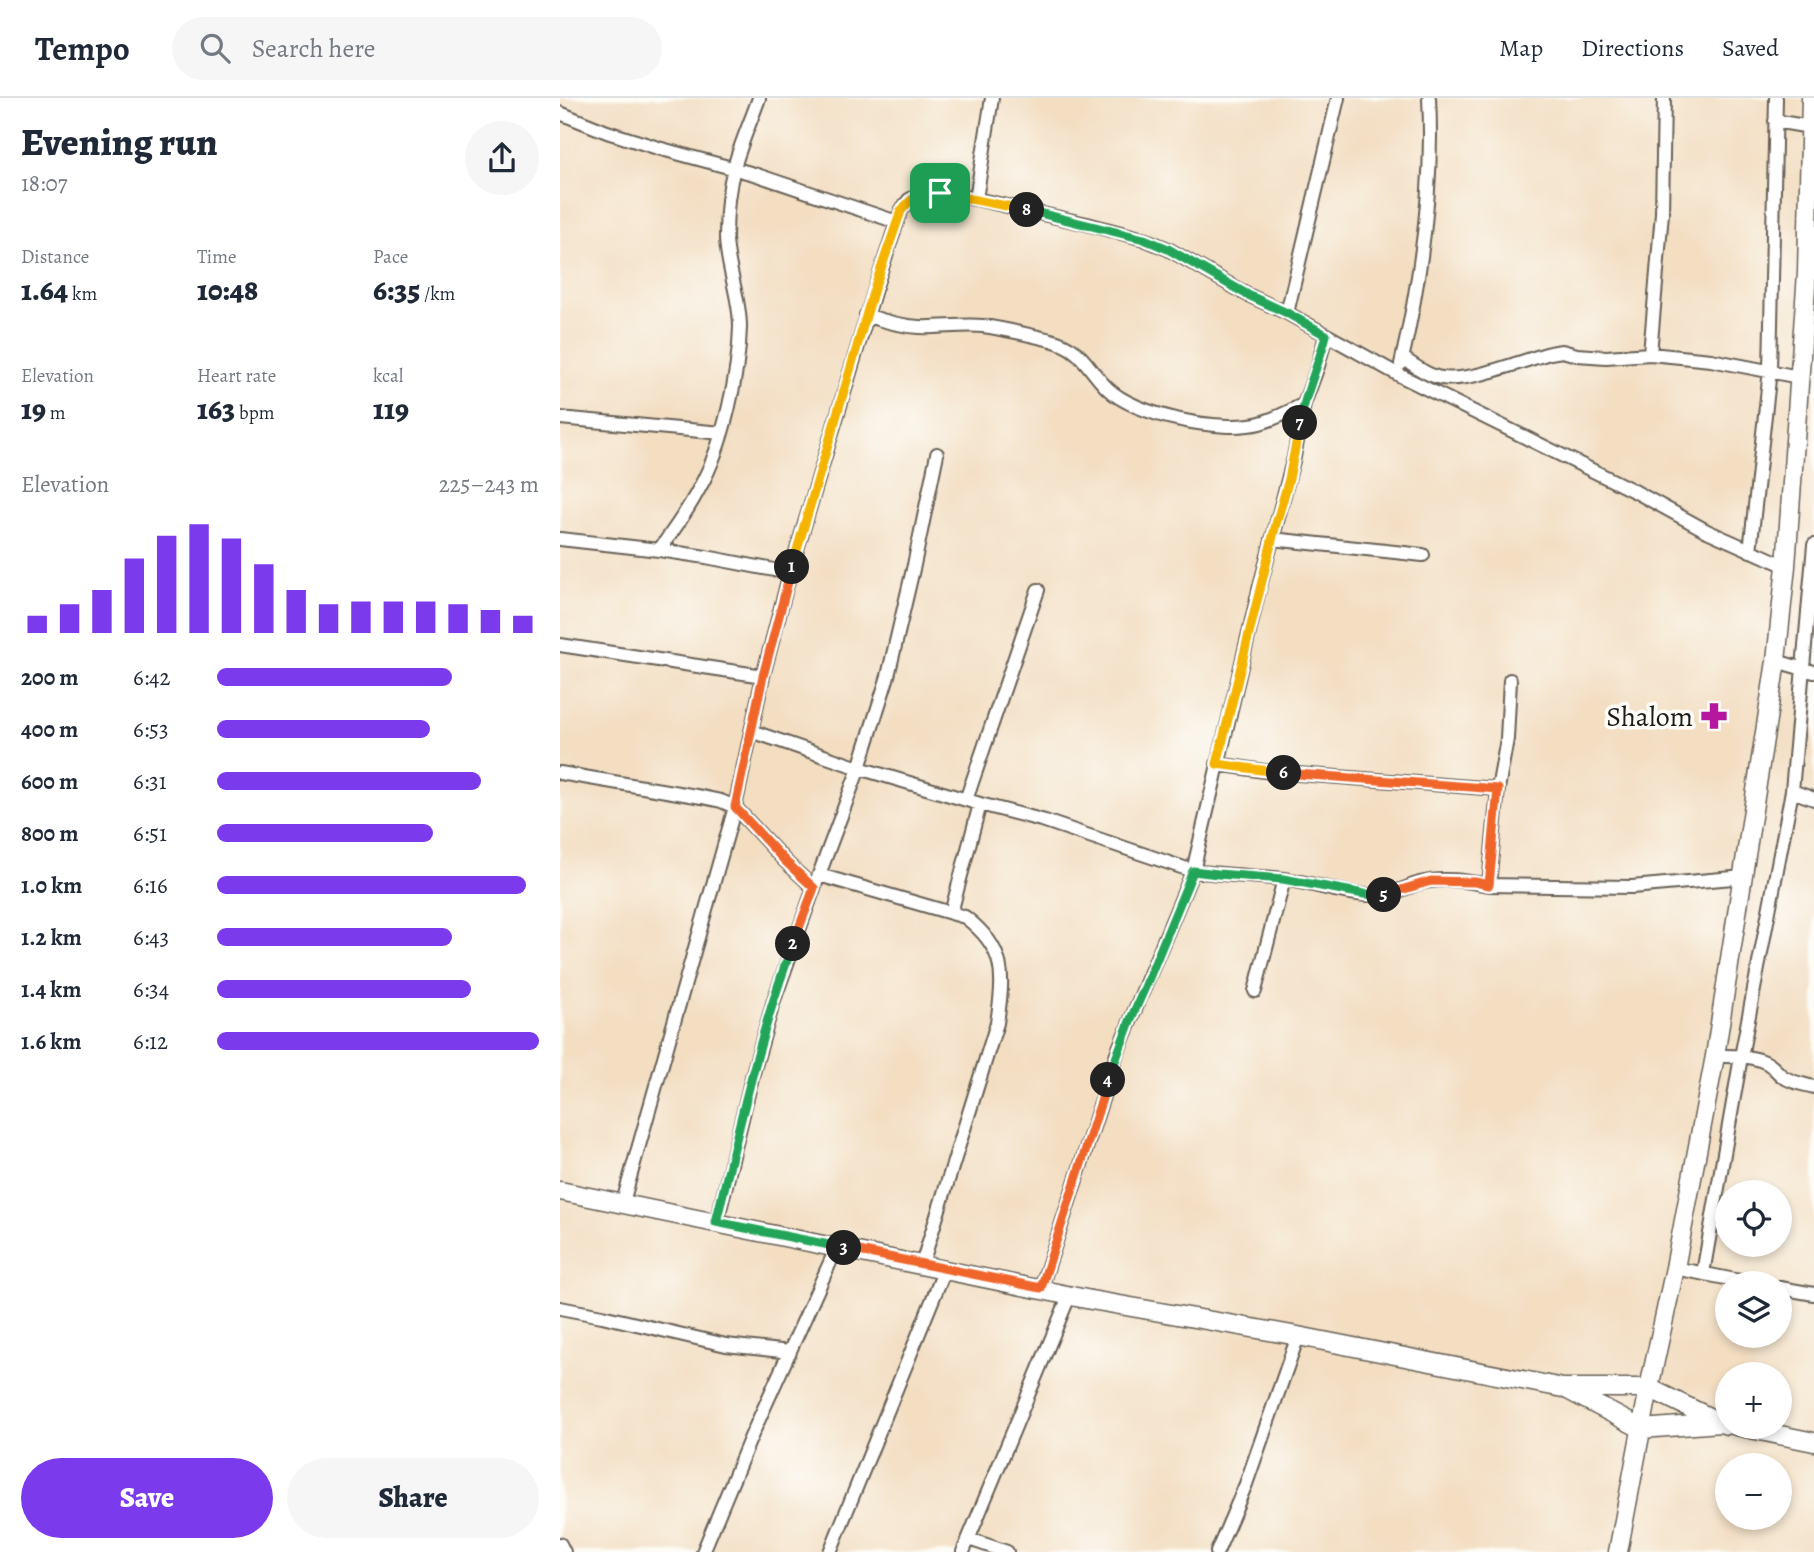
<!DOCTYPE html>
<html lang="en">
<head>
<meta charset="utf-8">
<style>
  body { margin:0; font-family:Alegreya,serif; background:#f6f6f7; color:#1f2937; height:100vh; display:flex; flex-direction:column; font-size:26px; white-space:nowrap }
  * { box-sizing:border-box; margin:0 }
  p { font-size:23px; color:#747a83 }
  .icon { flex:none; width:38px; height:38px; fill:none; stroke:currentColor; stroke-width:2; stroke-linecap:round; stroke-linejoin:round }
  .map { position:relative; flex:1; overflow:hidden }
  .sheet { display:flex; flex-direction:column; background:#fff; width:560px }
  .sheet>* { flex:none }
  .controls { position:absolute; left:1155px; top:1082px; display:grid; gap:14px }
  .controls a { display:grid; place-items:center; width:77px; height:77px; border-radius:50%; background:#fff; box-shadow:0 4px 10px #0003; font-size:35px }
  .pin { position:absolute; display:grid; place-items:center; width:60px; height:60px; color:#fff; margin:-30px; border-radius:14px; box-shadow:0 4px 10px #0006 }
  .km { position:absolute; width:35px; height:35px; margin:-18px; border-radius:50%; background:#222; color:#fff; font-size:19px; line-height:35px; text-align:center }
  .round { display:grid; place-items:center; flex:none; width:74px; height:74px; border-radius:37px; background:#f6f6f7 }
  .head { display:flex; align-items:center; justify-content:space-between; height:119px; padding:0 21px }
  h1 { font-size:38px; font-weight:800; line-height:52px }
  .stats { display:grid; grid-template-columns:repeat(3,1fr); gap:10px; height:119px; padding:7px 21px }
  .stats div { display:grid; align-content:center }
  .stats b { font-size:30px; font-weight:800 }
  .stats small { font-size:19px; font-weight:400 }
  .stats p { font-size:19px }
  .chart { height:196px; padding:14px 21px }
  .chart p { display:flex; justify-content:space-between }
  .chart svg { width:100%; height:126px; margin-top:7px; stroke:#7c3aed; stroke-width:6 }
  .action { display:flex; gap:14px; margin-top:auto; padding:14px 21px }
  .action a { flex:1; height:80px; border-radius:42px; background:#7c3aed; color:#fff; font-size:28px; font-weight:800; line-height:80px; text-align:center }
  .action a+a { background:#f6f6f7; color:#1f2937 }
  ul { padding:0 21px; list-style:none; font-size:23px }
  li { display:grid; grid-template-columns:112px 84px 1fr; align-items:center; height:52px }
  li i { height:18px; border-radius:9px; background:#7c3aed }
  header { display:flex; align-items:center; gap:42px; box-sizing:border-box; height:98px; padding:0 35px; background:#fff; border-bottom:2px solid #e0e1e3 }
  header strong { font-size:33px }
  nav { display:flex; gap:38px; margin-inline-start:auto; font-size:24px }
  .search { width:490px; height:63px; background:#f6f6f7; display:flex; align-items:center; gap:18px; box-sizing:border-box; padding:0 24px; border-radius:38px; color:#747a83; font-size:26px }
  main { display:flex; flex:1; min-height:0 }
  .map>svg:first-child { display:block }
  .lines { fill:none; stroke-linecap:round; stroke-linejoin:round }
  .minor-casing { stroke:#676056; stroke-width:16 }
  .secondary-casing { stroke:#676056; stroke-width:21 }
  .minor { stroke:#fff; stroke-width:12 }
  .secondary { stroke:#fff; stroke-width:18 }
  .split-1-casing { stroke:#fff; stroke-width:14 }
  .split-2-casing { stroke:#fff; stroke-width:14 }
  .split-3-casing { stroke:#fff; stroke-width:14 }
  .split-4-casing { stroke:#fff; stroke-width:14 }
  .split-5-casing { stroke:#fff; stroke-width:14 }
  .split-6-casing { stroke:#fff; stroke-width:14 }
  .split-7-casing { stroke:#fff; stroke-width:14 }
  .split-8-casing { stroke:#fff; stroke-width:14 }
  .split-9-casing { stroke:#fff; stroke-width:14 }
  .split-1 { stroke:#f5b400; stroke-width:9 }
  .split-2 { stroke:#f0652b; stroke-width:9 }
  .split-3 { stroke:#22a559; stroke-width:9 }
  .split-4 { stroke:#f0652b; stroke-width:9 }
  .split-5 { stroke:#22a559; stroke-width:9 }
  .split-6 { stroke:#f0652b; stroke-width:9 }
  .split-7 { stroke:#f5b400; stroke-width:9 }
  .split-8 { stroke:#22a559; stroke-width:9 }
  .split-9 { stroke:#f5b400; stroke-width:9 }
  .labels { text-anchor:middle; stroke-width:7; stroke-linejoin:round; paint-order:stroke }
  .poi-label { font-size:28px; fill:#1c1c1c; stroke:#fdfcf7; text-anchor:end }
</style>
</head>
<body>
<header>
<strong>Tempo</strong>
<div class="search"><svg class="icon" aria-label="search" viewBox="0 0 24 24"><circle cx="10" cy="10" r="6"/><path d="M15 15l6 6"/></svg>Search here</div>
<nav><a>Map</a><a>Directions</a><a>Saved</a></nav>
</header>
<main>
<section class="sheet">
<div class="head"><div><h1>Evening run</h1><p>18:07</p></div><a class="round"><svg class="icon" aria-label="share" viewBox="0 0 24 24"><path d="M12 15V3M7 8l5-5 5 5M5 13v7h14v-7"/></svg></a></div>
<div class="stats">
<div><p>Distance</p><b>1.64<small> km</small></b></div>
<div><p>Time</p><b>10:48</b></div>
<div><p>Pace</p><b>6:35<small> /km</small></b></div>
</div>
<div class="stats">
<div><p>Elevation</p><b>19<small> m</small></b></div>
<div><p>Heart rate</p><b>163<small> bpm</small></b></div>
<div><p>kcal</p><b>119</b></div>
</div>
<div class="chart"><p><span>Elevation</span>225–243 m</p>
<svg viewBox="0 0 160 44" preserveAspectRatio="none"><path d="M5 44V38M15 44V34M25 44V29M35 44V18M45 44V10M55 44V6M65 44V11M75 44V20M85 44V29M95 44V34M105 44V33M115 44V33M125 44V33M135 44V34M145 44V36M155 44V38"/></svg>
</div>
<ul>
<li><b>200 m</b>6:42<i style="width:73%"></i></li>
<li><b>400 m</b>6:53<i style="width:66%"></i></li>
<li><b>600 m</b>6:31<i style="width:82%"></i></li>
<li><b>800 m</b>6:51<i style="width:67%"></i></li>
<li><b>1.0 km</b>6:16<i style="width:96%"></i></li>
<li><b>1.2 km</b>6:43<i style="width:73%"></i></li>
<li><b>1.4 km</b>6:34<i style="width:79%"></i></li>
<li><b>1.6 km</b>6:12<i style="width:100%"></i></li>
</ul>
<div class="action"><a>Save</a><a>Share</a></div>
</section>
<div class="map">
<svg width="1254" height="1454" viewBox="0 0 1254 1454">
  <rect width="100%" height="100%" fill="#fdfcf7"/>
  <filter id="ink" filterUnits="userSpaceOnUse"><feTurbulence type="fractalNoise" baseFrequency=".0143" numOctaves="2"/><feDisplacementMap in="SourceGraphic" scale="14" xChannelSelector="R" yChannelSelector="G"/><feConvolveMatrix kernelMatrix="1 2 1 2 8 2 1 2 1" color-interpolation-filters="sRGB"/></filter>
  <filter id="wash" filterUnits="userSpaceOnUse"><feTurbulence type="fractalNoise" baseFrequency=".00686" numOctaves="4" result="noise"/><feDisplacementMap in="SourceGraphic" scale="28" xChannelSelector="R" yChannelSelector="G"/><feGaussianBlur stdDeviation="1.57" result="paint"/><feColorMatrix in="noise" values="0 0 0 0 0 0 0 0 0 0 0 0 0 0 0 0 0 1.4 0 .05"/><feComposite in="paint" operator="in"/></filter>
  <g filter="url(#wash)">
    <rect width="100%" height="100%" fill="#f3dec2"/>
  </g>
  <g filter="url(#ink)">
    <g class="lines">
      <defs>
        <path id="minor" d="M0 15 47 34 98 50 194 76 337 124
          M1215 23 1250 29
          M416 101 432 0
          M727 215 778 0
          M306 217C323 223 341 228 359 229 380 230 402 226 423 228 445 231 470 237 491 242 523 251 526 269 547 290 575 318 661 335 700 325 715 321 730 313 744 306
          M1090 256 1102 115 1104 0
          M843 260C855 268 868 278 882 280 911 284 961 263 990 255L1002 253 1017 257 1046 259 1090 256 1151 262 1239 279
          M841 266C861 179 874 90 869 0
          M0 320 162 335
          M0 441 99 452 146 459 230 475
          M712 441 863 457
          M99 452C114 432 128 412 140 389 163 348 179 276 180 229 180 199 167 170 166 140 166 117 168 92 174 70 180 47 191 23 199 0
          M1190 453 1210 272 1216 0
          M0 547 203 578
          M1216 563 1254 574
          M191 633 299 670 420 706 485 723 633 773C663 777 694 778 724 781 753 785 791 799 819 797 834 797 846 789 860 785 882 779 907 783 929 787L1072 789 1184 779
          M657 666 711 674 938 691
          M0 675 142 699 161 703 175 709 225 763 254 790
          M1232 693 1254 701
          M406 702 478 492
          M259 777 405 819C447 851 444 877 437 925L362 1166
          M929 787 938 691 947 641 950 582
          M391 815 420 706
          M695 893 724 781
          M1155 958C1171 958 1190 957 1205 964 1212 967 1216 973 1222 978 1232 985 1243 986 1254 989
          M63 1104 175 709 203 578 230 475 315 191 337 124 341 113 349 102 360 96 380 95 416 101 527 126 584 141 608 151 688 197 727 215 839 277 1076 394 1147 433 1226 468
          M157 1124 193 975 214 902 254 790 299 670 328 578 354 467 377 356
          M1115 1170 1190 1185
          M1143 1175 1181 959 1232 693 1254 447
          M481 1190 557 955 633 773 699 492 734 359 744 306 758 268 766 237
          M1220 1190 1254 1196
          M0 1210 42 1218 166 1247 230 1254
          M409 1441 447 1454
          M0 1446 4 1454
          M143 1454 190 1341 277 1149
          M270 1454 385 1171
          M403 1454 510 1196
          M657 1454 686 1386 738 1238"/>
        <path id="secondary" d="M0 1093 531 1202 738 1238 1003 1290H1089L1161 1325 1167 1327
          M1006 1291 1082 1331 1160 1325
          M1176 1328 1254 1344
          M1058 1454 1089 1290 1115 1170 1155 958 1216 563 1226 468 1247 175 1251 0"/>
      </defs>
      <use href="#minor" class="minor-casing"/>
      <use href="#secondary" class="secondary-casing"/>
      <use href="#minor" class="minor"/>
      <use href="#secondary" class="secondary"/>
    </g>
  </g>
  <g class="lines" filter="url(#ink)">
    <defs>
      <path id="split-1" d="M232 469 314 191 341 113C354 96 360 96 380 95"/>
      <path id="split-2" d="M232 469 203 578 175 709 225 763 254 790 233 846"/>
      <path id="split-3" d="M233 846C199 936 179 1031 156 1124L284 1150"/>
      <path id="split-4" d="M284 1150 481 1190 548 982"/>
      <path id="split-5" d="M548 982 570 923 586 887 633 773 658 776 723 781 804 796 824 797"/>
      <path id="split-6" d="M724 675 938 691 929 787 915 784 871 783 824 797"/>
      <path id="split-7" d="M724 675 657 666 716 426 729 381 740 325"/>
      <path id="split-8" d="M467 112 584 141 608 151 688 197 727 215 766 237C759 267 745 294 740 325"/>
      <path id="split-9" d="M380 95 467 112"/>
    </defs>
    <use href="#split-1" class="split-1-casing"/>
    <use href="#split-2" class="split-2-casing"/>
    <use href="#split-3" class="split-3-casing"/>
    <use href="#split-4" class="split-4-casing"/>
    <use href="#split-5" class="split-5-casing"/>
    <use href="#split-6" class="split-6-casing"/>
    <use href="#split-7" class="split-7-casing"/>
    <use href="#split-8" class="split-8-casing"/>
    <use href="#split-9" class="split-9-casing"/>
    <use href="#split-1" class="split-1"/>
    <use href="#split-2" class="split-2"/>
    <use href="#split-3" class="split-3"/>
    <use href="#split-4" class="split-4"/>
    <use href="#split-5" class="split-5"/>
    <use href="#split-6" class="split-6"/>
    <use href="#split-7" class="split-7"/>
    <use href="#split-8" class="split-8"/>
    <use href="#split-9" class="split-9"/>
  </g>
  <defs>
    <symbol id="pharmacy-bare" viewBox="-9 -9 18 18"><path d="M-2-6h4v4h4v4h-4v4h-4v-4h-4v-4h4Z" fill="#b5179e" stroke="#fdfcf7" stroke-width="2.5" paint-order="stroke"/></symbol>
  </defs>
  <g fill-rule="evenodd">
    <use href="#pharmacy-bare" x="1135" y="599" width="38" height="38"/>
  </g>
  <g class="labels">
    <g class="poi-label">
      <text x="1133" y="628">Shalom</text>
    </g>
  </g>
</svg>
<div class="controls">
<a><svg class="icon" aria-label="locate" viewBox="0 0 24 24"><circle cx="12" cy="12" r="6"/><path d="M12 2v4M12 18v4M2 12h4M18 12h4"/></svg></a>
<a><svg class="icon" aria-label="layers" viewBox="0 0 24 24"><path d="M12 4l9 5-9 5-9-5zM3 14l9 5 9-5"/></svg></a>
<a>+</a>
<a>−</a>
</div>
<div class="pin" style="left:380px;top:95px;background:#1e9e55"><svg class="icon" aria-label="arrive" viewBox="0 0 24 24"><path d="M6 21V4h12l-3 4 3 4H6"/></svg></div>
<b class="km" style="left:232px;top:469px">1</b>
<b class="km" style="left:233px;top:846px">2</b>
<b class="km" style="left:284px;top:1150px">3</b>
<b class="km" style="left:548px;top:982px">4</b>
<b class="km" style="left:824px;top:797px">5</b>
<b class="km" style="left:724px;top:675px">6</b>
<b class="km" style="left:740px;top:325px">7</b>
<b class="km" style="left:467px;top:112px">8</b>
</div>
</main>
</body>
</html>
